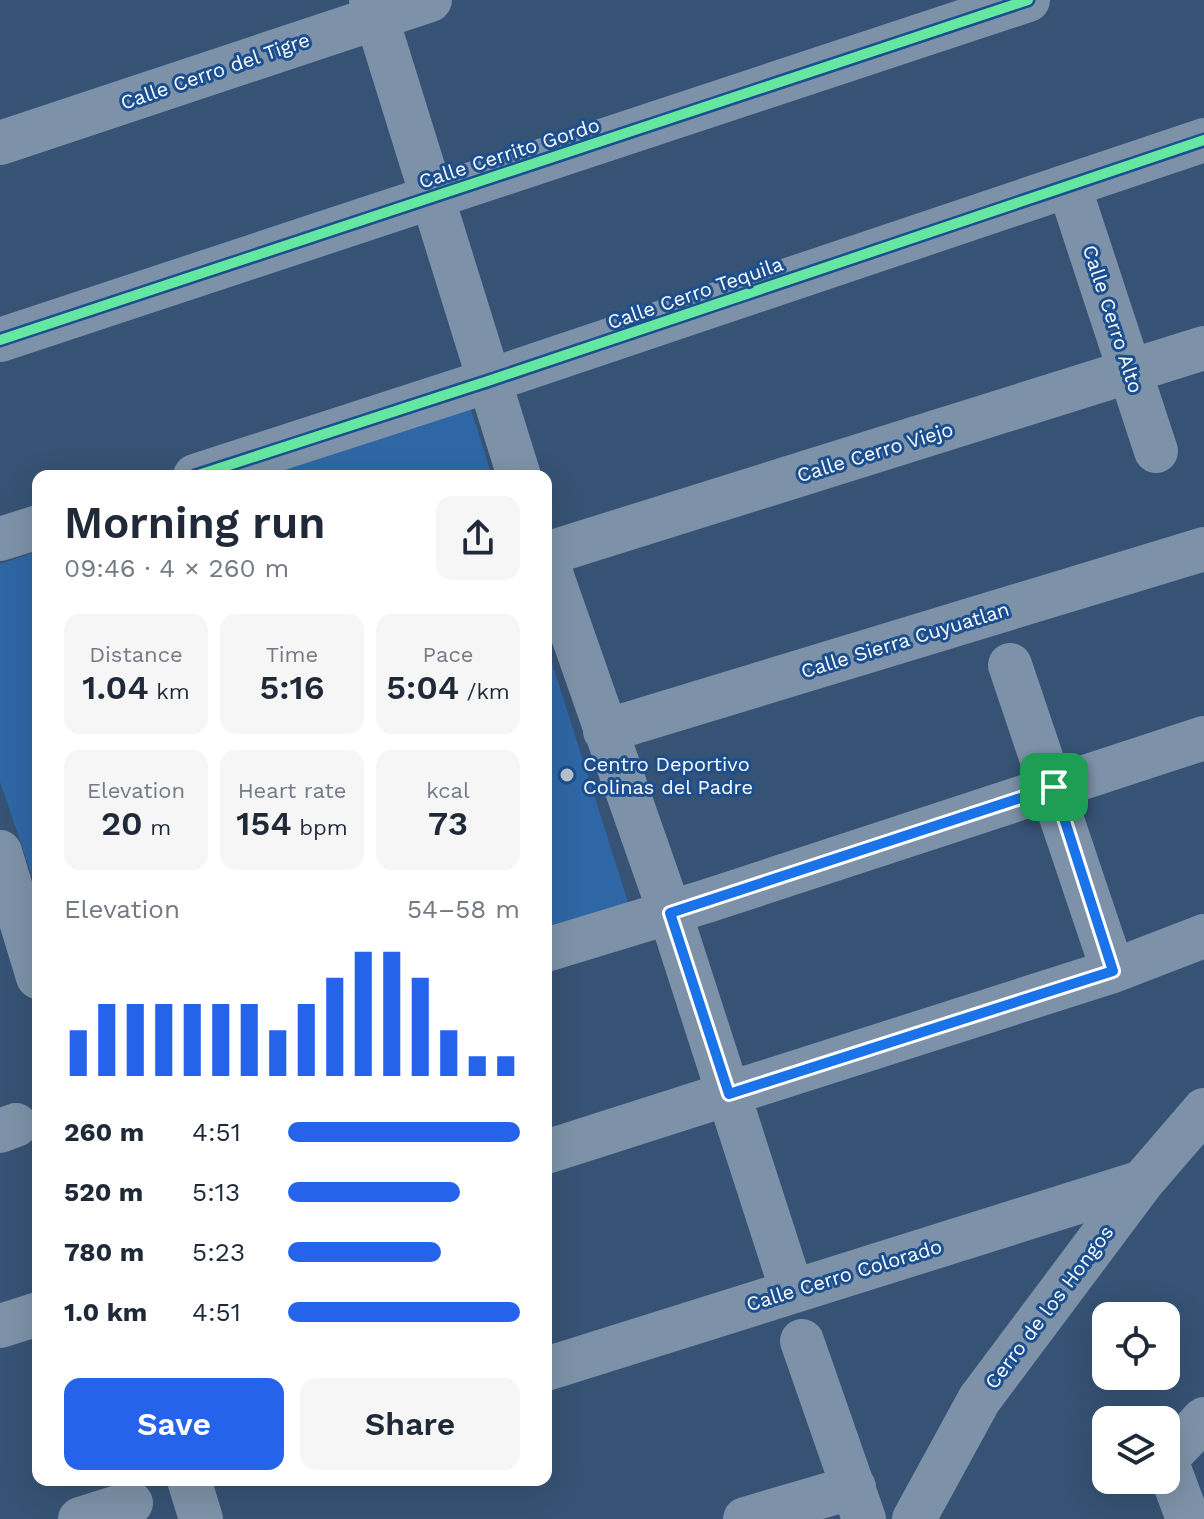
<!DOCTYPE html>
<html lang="en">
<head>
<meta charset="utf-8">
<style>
  body { margin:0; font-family:"Work Sans",sans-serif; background:#f6f6f7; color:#1f2937; height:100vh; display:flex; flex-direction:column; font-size:30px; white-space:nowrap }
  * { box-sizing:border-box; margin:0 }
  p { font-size:26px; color:#747a83 }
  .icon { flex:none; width:44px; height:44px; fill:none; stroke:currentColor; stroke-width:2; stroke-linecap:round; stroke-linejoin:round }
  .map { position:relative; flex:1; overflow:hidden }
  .sheet { position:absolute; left:32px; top:470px; width:520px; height:1016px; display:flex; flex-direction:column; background:#fff; border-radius:16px; box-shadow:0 8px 32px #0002 }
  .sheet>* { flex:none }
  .tools { position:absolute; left:1092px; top:1302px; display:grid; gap:16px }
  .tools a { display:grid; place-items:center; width:88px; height:88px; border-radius:16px; background:#fff; box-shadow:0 8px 32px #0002; font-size:40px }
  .pin { position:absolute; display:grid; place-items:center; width:68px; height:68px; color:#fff; margin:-34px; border-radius:16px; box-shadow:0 4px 12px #0006 }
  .round { display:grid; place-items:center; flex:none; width:84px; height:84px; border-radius:16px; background:#f6f6f7 }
  .head { display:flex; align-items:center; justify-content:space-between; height:136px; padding:0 32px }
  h1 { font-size:44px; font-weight:600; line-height:60px }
  .figures { display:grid; grid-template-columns:repeat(3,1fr); gap:12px; height:136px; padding:8px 32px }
  .figures div { display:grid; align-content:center; border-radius:16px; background:#f6f6f7; text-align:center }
  .figures b { font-size:34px; font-weight:600 }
  .figures small { font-size:22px; font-weight:400 }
  .figures p { font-size:22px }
  .chart { height:224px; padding:16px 32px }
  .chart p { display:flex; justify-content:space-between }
  .chart svg { width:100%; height:144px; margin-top:8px; stroke:#2563eb; stroke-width:6 }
  .primary-button { display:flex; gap:16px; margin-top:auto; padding:16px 32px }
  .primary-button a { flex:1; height:92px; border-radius:16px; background:#2563eb; color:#fff; font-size:32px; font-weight:600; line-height:92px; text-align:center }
  .primary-button a+a { background:#f6f6f7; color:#1f2937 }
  ul { padding:0 32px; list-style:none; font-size:26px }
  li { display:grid; grid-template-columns:128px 96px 1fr; align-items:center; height:60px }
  li i { height:20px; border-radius:10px; background:#2563eb }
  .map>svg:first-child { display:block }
  .green { fill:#2f66a5 }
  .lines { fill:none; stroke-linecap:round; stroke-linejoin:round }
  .minor { stroke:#7d92a8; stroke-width:44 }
  .cycleway-casing { stroke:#1b4f8f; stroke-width:15 }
  .cycleway { stroke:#66e7a1; stroke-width:10 }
  .route-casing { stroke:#fff; stroke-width:16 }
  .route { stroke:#1a73e8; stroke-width:10 }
  .poi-dot { fill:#b9c2ce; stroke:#1b4f8f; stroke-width:3 }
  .labels { text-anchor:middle; stroke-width:6; stroke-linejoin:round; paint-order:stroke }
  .street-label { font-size:20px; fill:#fff; stroke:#1b4f8f }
  .poi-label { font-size:20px; fill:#fff; stroke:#1b4f8f; text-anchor:start }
</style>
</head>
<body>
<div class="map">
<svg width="1204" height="1519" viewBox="0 0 1204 1519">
  <rect width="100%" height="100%" fill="#365274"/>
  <path class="green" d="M470 407 492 476H263Z
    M38 551V894L0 782V564Z
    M546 644 629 905 546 931Z"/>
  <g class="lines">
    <path class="minor" d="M371 0 519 476
      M0 143 430 0
      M1069 186 1156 451
      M0 340 1028 0
      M195 476 488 381 1204 140
      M0 539 38 527
      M546 554 1204 348
      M546 559 670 913 792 1291
      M1010 665 1113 971
      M605 731 1204 549
      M0 852 38 977
      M546 950 707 901 1204 738
      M0 1131 16 1125
      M546 1152 1113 971 1204 936
      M0 1326 38 1314
      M802 1341 864 1519
      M546 1369 1142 1182
      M1166 1459 1204 1419
      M1166 1460 1188 1519
      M189 1480 201 1519
      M80 1519 131 1503
      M745 1519 854 1487
      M914 1519 979 1400 1142 1182 1204 1110"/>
    <defs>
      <path id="cycleway" d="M0 340 1028 0
        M195 476 488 381 1204 140"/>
    </defs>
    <use href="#cycleway" class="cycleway-casing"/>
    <use href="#cycleway" class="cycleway"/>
  </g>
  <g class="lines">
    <defs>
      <path id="route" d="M1054 787 1113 971 729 1094 670 913Z"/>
    </defs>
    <use href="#route" class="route-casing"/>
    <use href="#route" class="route"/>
  </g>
  <circle class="poi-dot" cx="567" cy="775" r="8"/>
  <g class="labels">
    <g class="street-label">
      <text transform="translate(215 71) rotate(-19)" y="7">Calle Cerro del Tigre</text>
      <text transform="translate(509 153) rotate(-18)" y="7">Calle Cerrito Gordo</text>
      <text transform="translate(695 293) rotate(-19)" y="7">Calle Cerro Tequila</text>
      <text transform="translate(1113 319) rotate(72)" y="7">Calle Cerro Alto</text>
      <text transform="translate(875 452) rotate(-17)" y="7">Calle Cerro Viejo</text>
      <text transform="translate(905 640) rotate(-17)" y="7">Calle Sierra Cuyuatlan</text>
      <text transform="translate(844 1275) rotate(-17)" y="7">Calle Cerro Colorado</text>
      <text transform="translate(1049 1307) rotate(-53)" y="7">Cerro de los Hongos</text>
    </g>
    <g class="poi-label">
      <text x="583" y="771">Centro Deportivo<tspan x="583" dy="23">Colinas del Padre</tspan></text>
    </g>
  </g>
</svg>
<div class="tools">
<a><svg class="icon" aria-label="locate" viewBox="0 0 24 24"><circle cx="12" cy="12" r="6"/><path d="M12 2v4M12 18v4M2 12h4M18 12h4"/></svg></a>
<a><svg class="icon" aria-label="layers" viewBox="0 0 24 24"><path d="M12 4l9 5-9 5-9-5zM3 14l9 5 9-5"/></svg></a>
</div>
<div class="pin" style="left:1054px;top:787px;background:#1e9e55"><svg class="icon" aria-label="arrive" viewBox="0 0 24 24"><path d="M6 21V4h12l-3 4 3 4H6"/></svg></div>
<section class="sheet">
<div class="head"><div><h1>Morning run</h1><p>09:46 · 4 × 260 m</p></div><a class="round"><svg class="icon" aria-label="share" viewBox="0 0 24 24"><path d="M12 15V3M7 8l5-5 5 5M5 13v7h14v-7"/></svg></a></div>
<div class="figures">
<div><p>Distance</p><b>1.04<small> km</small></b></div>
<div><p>Time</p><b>5:16</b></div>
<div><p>Pace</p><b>5:04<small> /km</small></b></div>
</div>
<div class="figures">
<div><p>Elevation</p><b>20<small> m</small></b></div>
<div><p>Heart rate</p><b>154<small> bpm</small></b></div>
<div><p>kcal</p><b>73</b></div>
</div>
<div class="chart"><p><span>Elevation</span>54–58 m</p>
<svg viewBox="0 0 160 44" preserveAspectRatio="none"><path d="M5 44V30M15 44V22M25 44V22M35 44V22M45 44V22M55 44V22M65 44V22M75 44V30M85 44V22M95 44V14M105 44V6M115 44V6M125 44V14M135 44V30M145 44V38M155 44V38"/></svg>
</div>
<ul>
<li><b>260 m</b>4:51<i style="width:100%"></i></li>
<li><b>520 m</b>5:13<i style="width:74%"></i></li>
<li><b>780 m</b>5:23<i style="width:66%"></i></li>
<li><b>1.0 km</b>4:51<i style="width:100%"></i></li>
</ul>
<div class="primary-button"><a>Save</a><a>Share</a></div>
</section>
</div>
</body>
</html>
